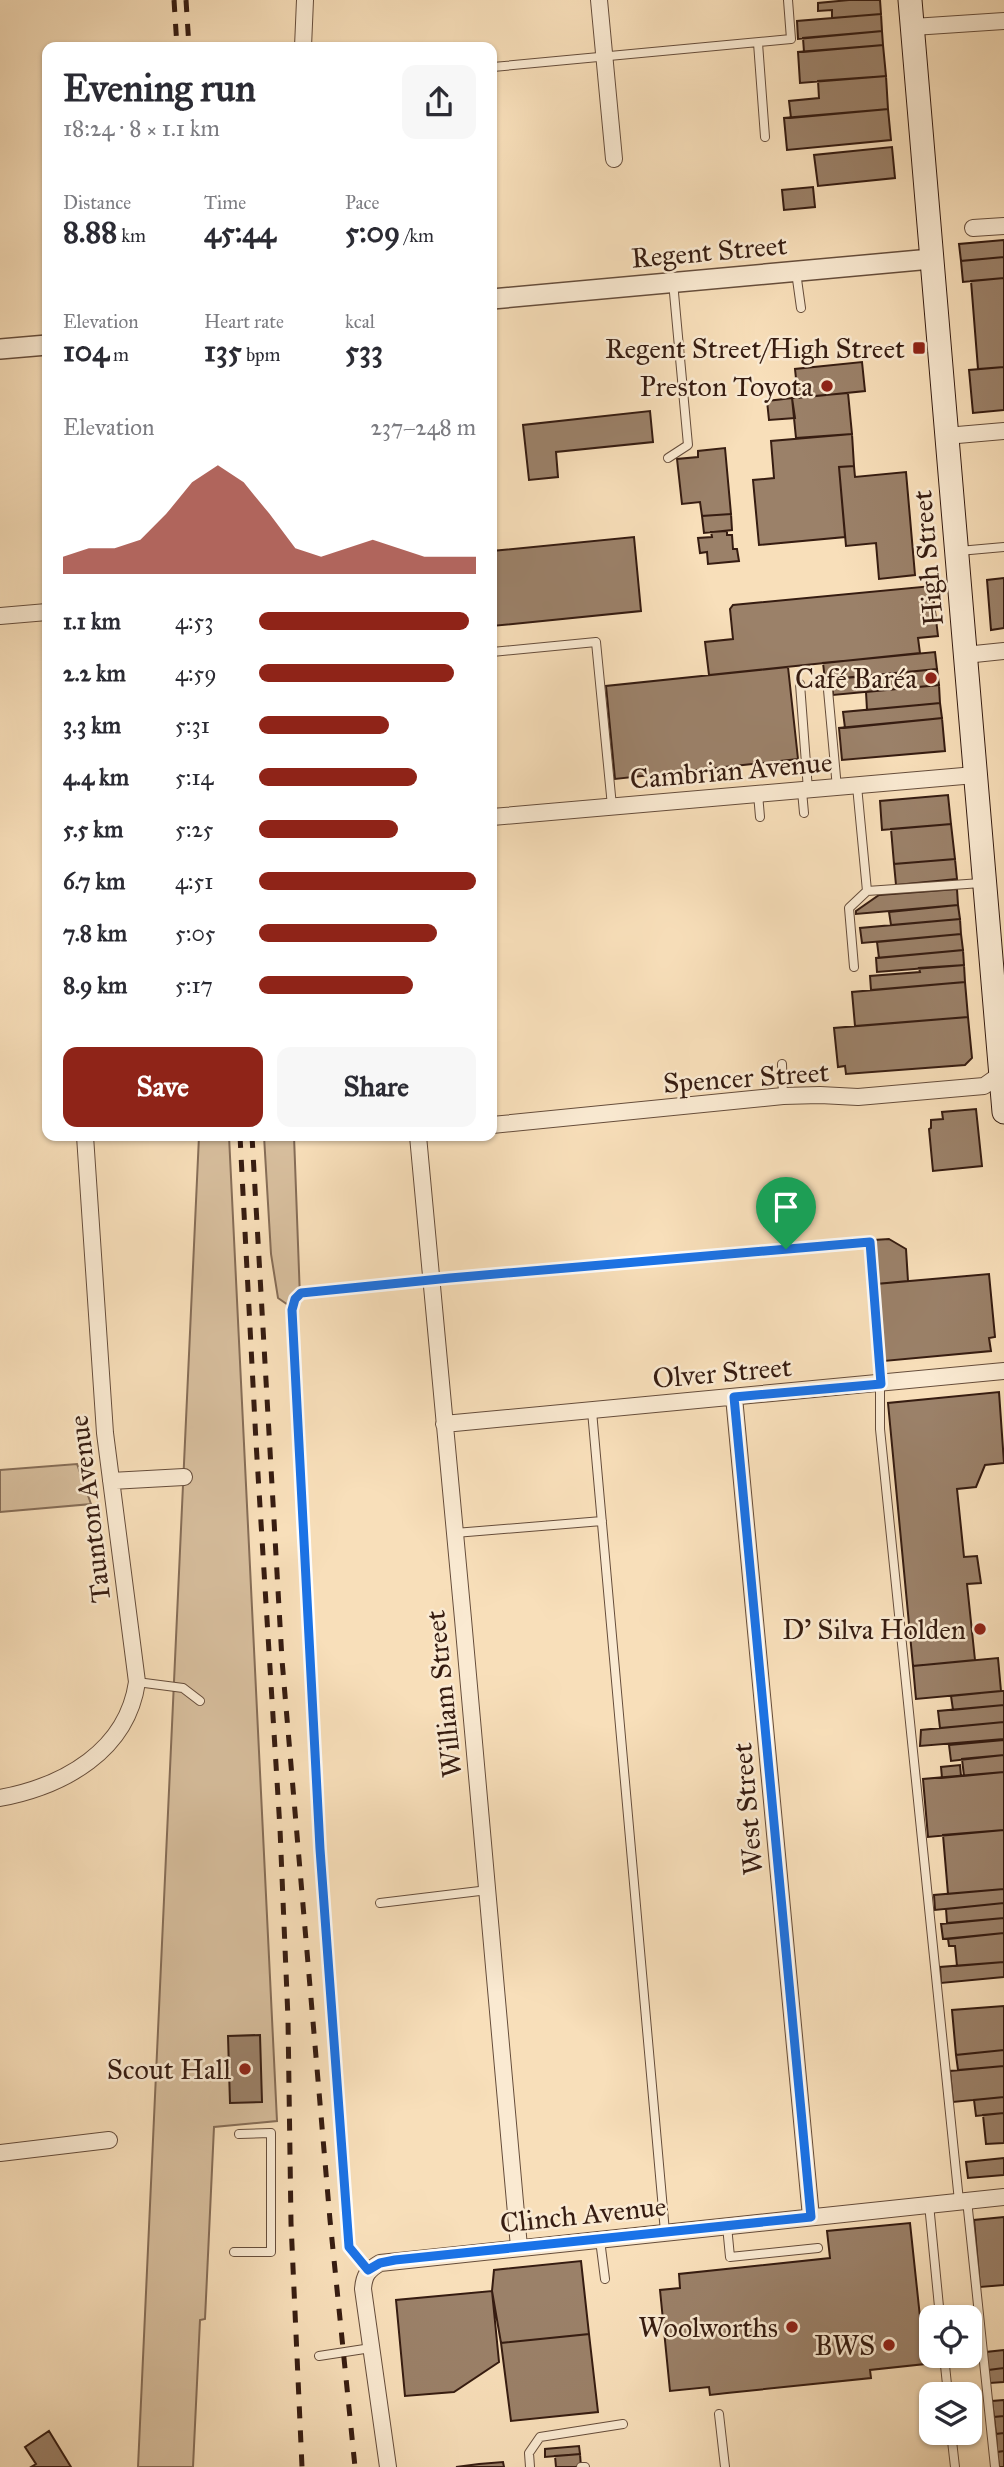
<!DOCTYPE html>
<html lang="en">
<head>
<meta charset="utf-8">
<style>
  body { margin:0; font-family:"IM FELL Great Primer",serif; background:#f7f7f7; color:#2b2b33; height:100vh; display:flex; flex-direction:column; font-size:26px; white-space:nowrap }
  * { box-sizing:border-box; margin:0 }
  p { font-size:23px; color:#7c7c81 }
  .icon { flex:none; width:38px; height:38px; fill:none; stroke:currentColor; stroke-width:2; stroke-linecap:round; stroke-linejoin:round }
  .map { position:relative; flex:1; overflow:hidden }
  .side { position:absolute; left:42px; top:42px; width:455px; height:1099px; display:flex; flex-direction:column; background:#fff; border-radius:14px; box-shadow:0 2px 5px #0004 }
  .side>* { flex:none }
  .fabs { position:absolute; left:919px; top:2305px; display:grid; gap:14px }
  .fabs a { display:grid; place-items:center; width:63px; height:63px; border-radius:14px; background:#fff; box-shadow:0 2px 5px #0004; font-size:35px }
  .pin { position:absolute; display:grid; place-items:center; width:60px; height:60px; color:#fff; margin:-72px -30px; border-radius:50% 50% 50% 0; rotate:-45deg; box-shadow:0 0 7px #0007 }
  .pin .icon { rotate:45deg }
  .round { display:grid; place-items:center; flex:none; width:74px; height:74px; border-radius:14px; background:#f7f7f7 }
  .head { display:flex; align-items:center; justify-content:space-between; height:119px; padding:0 21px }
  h1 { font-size:38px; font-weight:800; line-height:52px }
  .stats { display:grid; grid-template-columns:repeat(3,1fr); gap:10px; height:119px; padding:7px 21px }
  .stats div { display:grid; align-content:center }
  .stats b { font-size:30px; font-weight:800 }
  .stats small { font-size:19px; font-weight:400 }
  .stats p { font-size:19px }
  .chart { height:196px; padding:14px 21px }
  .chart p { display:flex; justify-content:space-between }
  .chart svg { width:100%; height:126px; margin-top:7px; fill:#8f2418; opacity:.7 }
  .action { display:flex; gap:14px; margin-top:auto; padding:14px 21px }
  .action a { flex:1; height:80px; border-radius:14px; background:#8f2418; color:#fff; font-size:28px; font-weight:800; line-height:80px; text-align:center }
  .action a+a { background:#f7f7f7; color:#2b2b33 }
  ul { padding:0 21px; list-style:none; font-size:23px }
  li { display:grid; grid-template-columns:112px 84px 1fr; align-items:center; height:52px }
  li i { height:18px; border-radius:9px; background:#8f2418 }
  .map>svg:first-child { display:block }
  .green { fill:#d7be9d; stroke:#866d57; stroke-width:2 }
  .building { fill:#9b8169; stroke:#361c11; stroke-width:2 }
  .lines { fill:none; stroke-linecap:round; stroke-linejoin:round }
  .service-casing { stroke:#664d3b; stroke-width:10 }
  .minor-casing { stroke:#664d3b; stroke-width:18 }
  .tertiary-casing { stroke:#664d3b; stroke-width:22 }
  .secondary-casing { stroke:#361c11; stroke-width:25 }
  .service { stroke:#faead2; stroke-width:8 }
  .minor { stroke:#faead2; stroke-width:16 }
  .tertiary { stroke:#faead2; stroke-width:19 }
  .secondary { stroke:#faead2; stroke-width:23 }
  .rail { stroke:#361c11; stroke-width:5; stroke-dasharray:12 12; stroke-linecap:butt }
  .route-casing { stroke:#fff; stroke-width:14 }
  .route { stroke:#1a73e8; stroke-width:9 }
  .poi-dot { fill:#8f2418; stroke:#faead2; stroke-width:2.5 }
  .labels { text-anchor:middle; stroke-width:5; stroke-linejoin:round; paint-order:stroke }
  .street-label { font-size:28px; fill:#361c11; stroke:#faead2 }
  .poi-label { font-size:28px; fill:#361c11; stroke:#faead2; text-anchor:end }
</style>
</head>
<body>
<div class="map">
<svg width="1004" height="2467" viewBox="0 0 1004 2467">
  <rect width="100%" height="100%" fill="#f8dfba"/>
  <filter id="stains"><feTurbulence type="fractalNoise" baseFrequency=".00286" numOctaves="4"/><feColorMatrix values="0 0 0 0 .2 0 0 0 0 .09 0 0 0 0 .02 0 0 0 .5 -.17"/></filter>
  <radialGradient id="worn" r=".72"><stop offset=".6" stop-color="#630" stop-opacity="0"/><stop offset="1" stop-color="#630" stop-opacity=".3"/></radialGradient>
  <path class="green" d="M199 1136H229L277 2121 214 2127 205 2319 200 2320 193 2467H138Z
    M264 1136H294L300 1298 294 1309 278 1298 271 1254Z
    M77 1464 91 1504 0 1512V1470Z"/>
  <path class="building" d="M849 0H880L881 14 832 18V10L818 11V3Z
    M881 14 882 31 798 39 797 21Z
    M882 31 883 45 804 52 803 38Z
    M883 45 886 76 800 83 798 52Z
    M886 76 888 109 791 118 789 101 819 98 818 81Z
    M888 109 891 140 787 150 784 118Z
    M892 147 895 178 818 186 814 155Z
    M813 187 815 207 784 210 782 190Z
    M1004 240V257L961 261 959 244Z
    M1004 257V278L963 282 961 261Z
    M1004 278V367L978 369 971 281Z
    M862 362 865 391 798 398 795 369Z
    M1004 367V410L973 413 969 370Z
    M848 393 852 434 796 438 792 398Z
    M792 398 795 418 769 420 767 401Z
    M650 411 653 442 556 452 558 477 529 480 523 425Z
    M852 434 854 466 839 467 845 537 759 545 753 480 774 478 771 441Z
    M725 448 731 514 702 516 700 502 682 504 677 459 698 457V451Z
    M854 466 855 477 906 472 915 575 879 579 876 543 846 546 839 467Z
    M731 514 732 530 704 533 702 516Z
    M727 531V535H732L733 549H737L739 561 708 564 707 552 700 553 698 538 712 537 711 532Z
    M634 537 641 611 492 626V551Z
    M1004 578V628L991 630 987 580Z
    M932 586 938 636 918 638 920 653 709 675 705 642 733 639 730 609 733 605Z
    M935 652 937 669 825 680 823 663Z
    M788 667 798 759 615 779 606 686Z
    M937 669 939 685 833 695 832 679Z
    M939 685 940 703 867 710 866 692Z
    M940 703 942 718 845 728 843 712Z
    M942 718 945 751 842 760 839 728Z
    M948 795 951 824 882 830 880 801Z
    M951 824 955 859 894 864 891 829Z
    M955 859 957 879 896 885 894 864Z
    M957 889 958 905 856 914V911L879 895Z
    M958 905 960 919 891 925 889 912Z
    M960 919 961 934 862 943 860 928Z
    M961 934 963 950 879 958 877 942Z
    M963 950 964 965 877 972 876 958Z
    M964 965 965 982 871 990 870 976 920 972 919 968Z
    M965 982 968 1017 855 1026 852 992Z
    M968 1017 972 1058 965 1065 846 1074 845 1066 838 1067 834 1028Z
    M976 1109 982 1166 933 1171 929 1129 931 1128V1120L943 1119 942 1112Z
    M889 1239 906 1249 908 1281 876 1284 874 1240Z
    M989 1274 995 1337 989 1338 991 1351 884 1361 876 1284Z
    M999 1392 1004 1463 985 1465 976 1487 957 1489 964 1557 977 1556 981 1583 967 1584 975 1660 913 1666 888 1403Z
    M998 1658 1001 1691 916 1699 913 1666Z
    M1001 1691H1004V1705L953 1710 951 1696Z
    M1004 1705V1722L940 1728 938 1711Z
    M1004 1722V1739L920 1746 921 1730Z
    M1004 1740V1755L951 1761 949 1745Z
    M1004 1755V1772L964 1776 962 1759Z
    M960 1765 961 1776 942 1778 941 1767Z
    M1004 1772V1830L928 1837 923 1779Z
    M1004 1830V1889L948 1894 943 1835Z
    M1004 1889V1903L935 1910 934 1895Z
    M1004 1903V1918L947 1923 946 1909Z
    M1004 1918V1933L943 1939 941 1924Z
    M1004 1933V1962L957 1966 955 1946H949L948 1939Z
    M1004 1962V1977L941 1983 940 1967Z
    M1004 2006V2050L956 2055 952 2010Z
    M260 2035 262 2102 230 2103 228 2036Z
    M1004 2050V2066L958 2070 956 2055Z
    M1004 2066V2097L953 2102 950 2071Z
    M1004 2097V2113L976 2116 974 2100Z
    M1004 2113V2143L986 2144 983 2115Z
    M1004 2158V2175L968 2178 966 2162Z
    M1004 2217V2285L980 2287 974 2220Z
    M910 2223 925 2364 870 2370 871 2378 727 2393 710 2395 709 2387 670 2391 660 2290 680 2288 679 2274 830 2258 827 2231Z
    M581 2261 589 2334 501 2343 492 2291 494 2270Z
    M492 2291 499 2362 454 2392 405 2396 396 2300Z
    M589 2334 598 2412 511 2421 501 2343Z
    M1004 2350V2368L988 2370 986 2352Z
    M1004 2368V2382L990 2383 988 2370Z
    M1004 2400V2416L994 2417 992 2401Z
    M1004 2416V2433L996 2434 994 2417Z
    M49 2431 71 2467H31L36 2464 25 2447Z
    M1004 2433V2451L997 2452 996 2434Z
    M579 2446 580 2454 545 2457V2449Z
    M1004 2451V2467H999L997 2452Z
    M580 2454 581 2467H556L555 2456Z
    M503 2462 504 2467H456L479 2464Z"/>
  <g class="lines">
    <defs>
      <path id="service" d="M758 43 765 137
        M493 67 791 39 788 0
        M796 272 801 308
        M668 458 688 445 673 282
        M959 551 1004 547
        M492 652 596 642 612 806
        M800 684 808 790
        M828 690 837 788
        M857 786 867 891
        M802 791 804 813
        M758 794 760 817
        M854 967 849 908 867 891 981 883
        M782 1064 783 1096
        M592 1411 665 2232
        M455 1533 602 1521
        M137 1682 183 1688 200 1701
        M380 1903 488 1890
        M967 2200 995 2467
        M929 2204 940 2317
        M727 2226 730 2257 818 2248
        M600 2240 605 2279
        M234 2252H271V2133L239 2134
        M368 2270 349 2247 320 1848 292 1310C295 1298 298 1294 310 1292L433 1279 870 1242 880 1365V1429L959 2201
        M319 2356 371 2348
        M944 2356 948 2394
        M719 2414 725 2467
        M951 2432 955 2467
        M530 2467 529 2453 540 2437 623 2424
        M581 2467H585"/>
      <path id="minor" d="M599 0 614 159
        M913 27 1004 21
        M303 47 305 0
        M973 228 1004 226
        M946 436 1004 431
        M0 616 47 612
        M965 655 1004 651
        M492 817 975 775
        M492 1125 783 1096 820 1095 858 1097 984 1086 1001 1074
        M418 1136C453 1506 487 1877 519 2247
        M734 1397 811 2217
        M444 1424 1004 1371
        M111 1481 184 1477
        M0 1798C64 1786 127 1751 137 1682L105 1433 85 1136
        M0 2153 109 2140
        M388 2467 363 2289C364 2275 368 2270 380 2263L1004 2197"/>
      <path id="tertiary" d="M492 299 931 259
        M0 349 47 345"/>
      <path id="secondary" d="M910 0 1004 1112"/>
    </defs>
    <use href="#service" class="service-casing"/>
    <use href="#minor" class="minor-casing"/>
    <use href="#tertiary" class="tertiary-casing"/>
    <use href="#secondary" class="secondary-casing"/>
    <use href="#service" class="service"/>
    <use href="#minor" class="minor"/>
    <use href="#tertiary" class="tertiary"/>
    <use href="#secondary" class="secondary"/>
    <path class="rail" d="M174 0 177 47
      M186 0 189 47
      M240 1136 256 1442 280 1829 288 2019 291 2223 302 2467
      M252 1136 282 1660 330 2220 355 2467"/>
  </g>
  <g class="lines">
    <defs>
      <path id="route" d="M870 1242 881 1384 734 1397 811 2217 395 2260 380 2263 368 2270 349 2247 320 1849 292 1310 295 1299 301 1293 450 1278Z"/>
    </defs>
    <use href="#route" class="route-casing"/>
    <use href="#route" class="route"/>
  </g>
  <g class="poi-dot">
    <rect x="912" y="341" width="14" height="14" rx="3.5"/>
    <circle cx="827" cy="386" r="7"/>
    <circle cx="931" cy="678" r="7"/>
    <circle cx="980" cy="1629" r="7"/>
    <circle cx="245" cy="2069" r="7"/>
    <circle cx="792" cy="2327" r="7"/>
    <circle cx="889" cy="2345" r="7"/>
  </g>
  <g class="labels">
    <g class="street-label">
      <text transform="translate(709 251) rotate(-5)" y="10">Regent Street</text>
      <text transform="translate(927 558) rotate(-95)" y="10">High Street</text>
      <text transform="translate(731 770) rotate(-5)" y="10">Cambrian Avenue</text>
      <text transform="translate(746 1077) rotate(-4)" y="10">Spencer Street</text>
      <text transform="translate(722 1372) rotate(-5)" y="10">Olver Street</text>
      <text transform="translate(89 1509) rotate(-97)" y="10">Taunton Avenue</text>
      <text transform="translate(443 1694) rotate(-96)" y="10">William Street</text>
      <text transform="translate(747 1809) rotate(-95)" y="10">West Street</text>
      <text transform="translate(583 2214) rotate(-6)" y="10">Clinch Avenue</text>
    </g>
    <g class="poi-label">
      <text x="905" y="358">Regent Street/High Street</text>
      <text x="813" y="396">Preston Toyota</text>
      <text x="917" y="688">Café Baréa</text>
      <text x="966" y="1639">D’ Silva Holden</text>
      <text x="231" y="2079">Scout Hall</text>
      <text x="778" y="2337">Woolworths</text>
      <text x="875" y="2355">BWS</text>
    </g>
  </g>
  <rect width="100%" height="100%" filter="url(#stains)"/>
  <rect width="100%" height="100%" fill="url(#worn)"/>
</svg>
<div class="fabs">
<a><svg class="icon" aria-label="locate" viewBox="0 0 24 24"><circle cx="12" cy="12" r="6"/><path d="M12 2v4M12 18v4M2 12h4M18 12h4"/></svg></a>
<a><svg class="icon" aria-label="layers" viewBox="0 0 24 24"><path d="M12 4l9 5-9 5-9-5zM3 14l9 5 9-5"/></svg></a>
</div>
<div class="pin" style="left:786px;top:1249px;background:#1e9e55"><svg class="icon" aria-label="arrive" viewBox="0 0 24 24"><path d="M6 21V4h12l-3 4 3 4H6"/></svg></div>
<section class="side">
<div class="head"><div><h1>Evening run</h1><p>18:24 · 8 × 1.1 km</p></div><a class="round"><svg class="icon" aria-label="share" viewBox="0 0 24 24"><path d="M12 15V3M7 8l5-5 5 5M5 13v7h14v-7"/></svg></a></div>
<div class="stats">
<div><p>Distance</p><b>8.88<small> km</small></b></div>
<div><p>Time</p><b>45:44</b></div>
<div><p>Pace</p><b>5:09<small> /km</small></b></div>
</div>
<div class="stats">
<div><p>Elevation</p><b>104<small> m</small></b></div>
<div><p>Heart rate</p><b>135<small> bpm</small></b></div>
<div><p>kcal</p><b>533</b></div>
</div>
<div class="chart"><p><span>Elevation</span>237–248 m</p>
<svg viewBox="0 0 160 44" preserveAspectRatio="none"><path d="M0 44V38L10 35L20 35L30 32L40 23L50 12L60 6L70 12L80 23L90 35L100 38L110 35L120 32L130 35L140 38L150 38L160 38V44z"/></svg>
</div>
<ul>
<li><b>1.1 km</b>4:53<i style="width:97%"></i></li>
<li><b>2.2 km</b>4:59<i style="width:90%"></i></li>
<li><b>3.3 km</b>5:31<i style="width:60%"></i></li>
<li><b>4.4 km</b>5:14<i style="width:73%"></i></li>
<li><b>5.5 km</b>5:25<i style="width:64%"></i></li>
<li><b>6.7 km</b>4:51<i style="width:100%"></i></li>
<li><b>7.8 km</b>5:05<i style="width:82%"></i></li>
<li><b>8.9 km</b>5:17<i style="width:71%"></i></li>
</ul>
<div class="action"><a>Save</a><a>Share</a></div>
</section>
</div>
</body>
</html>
